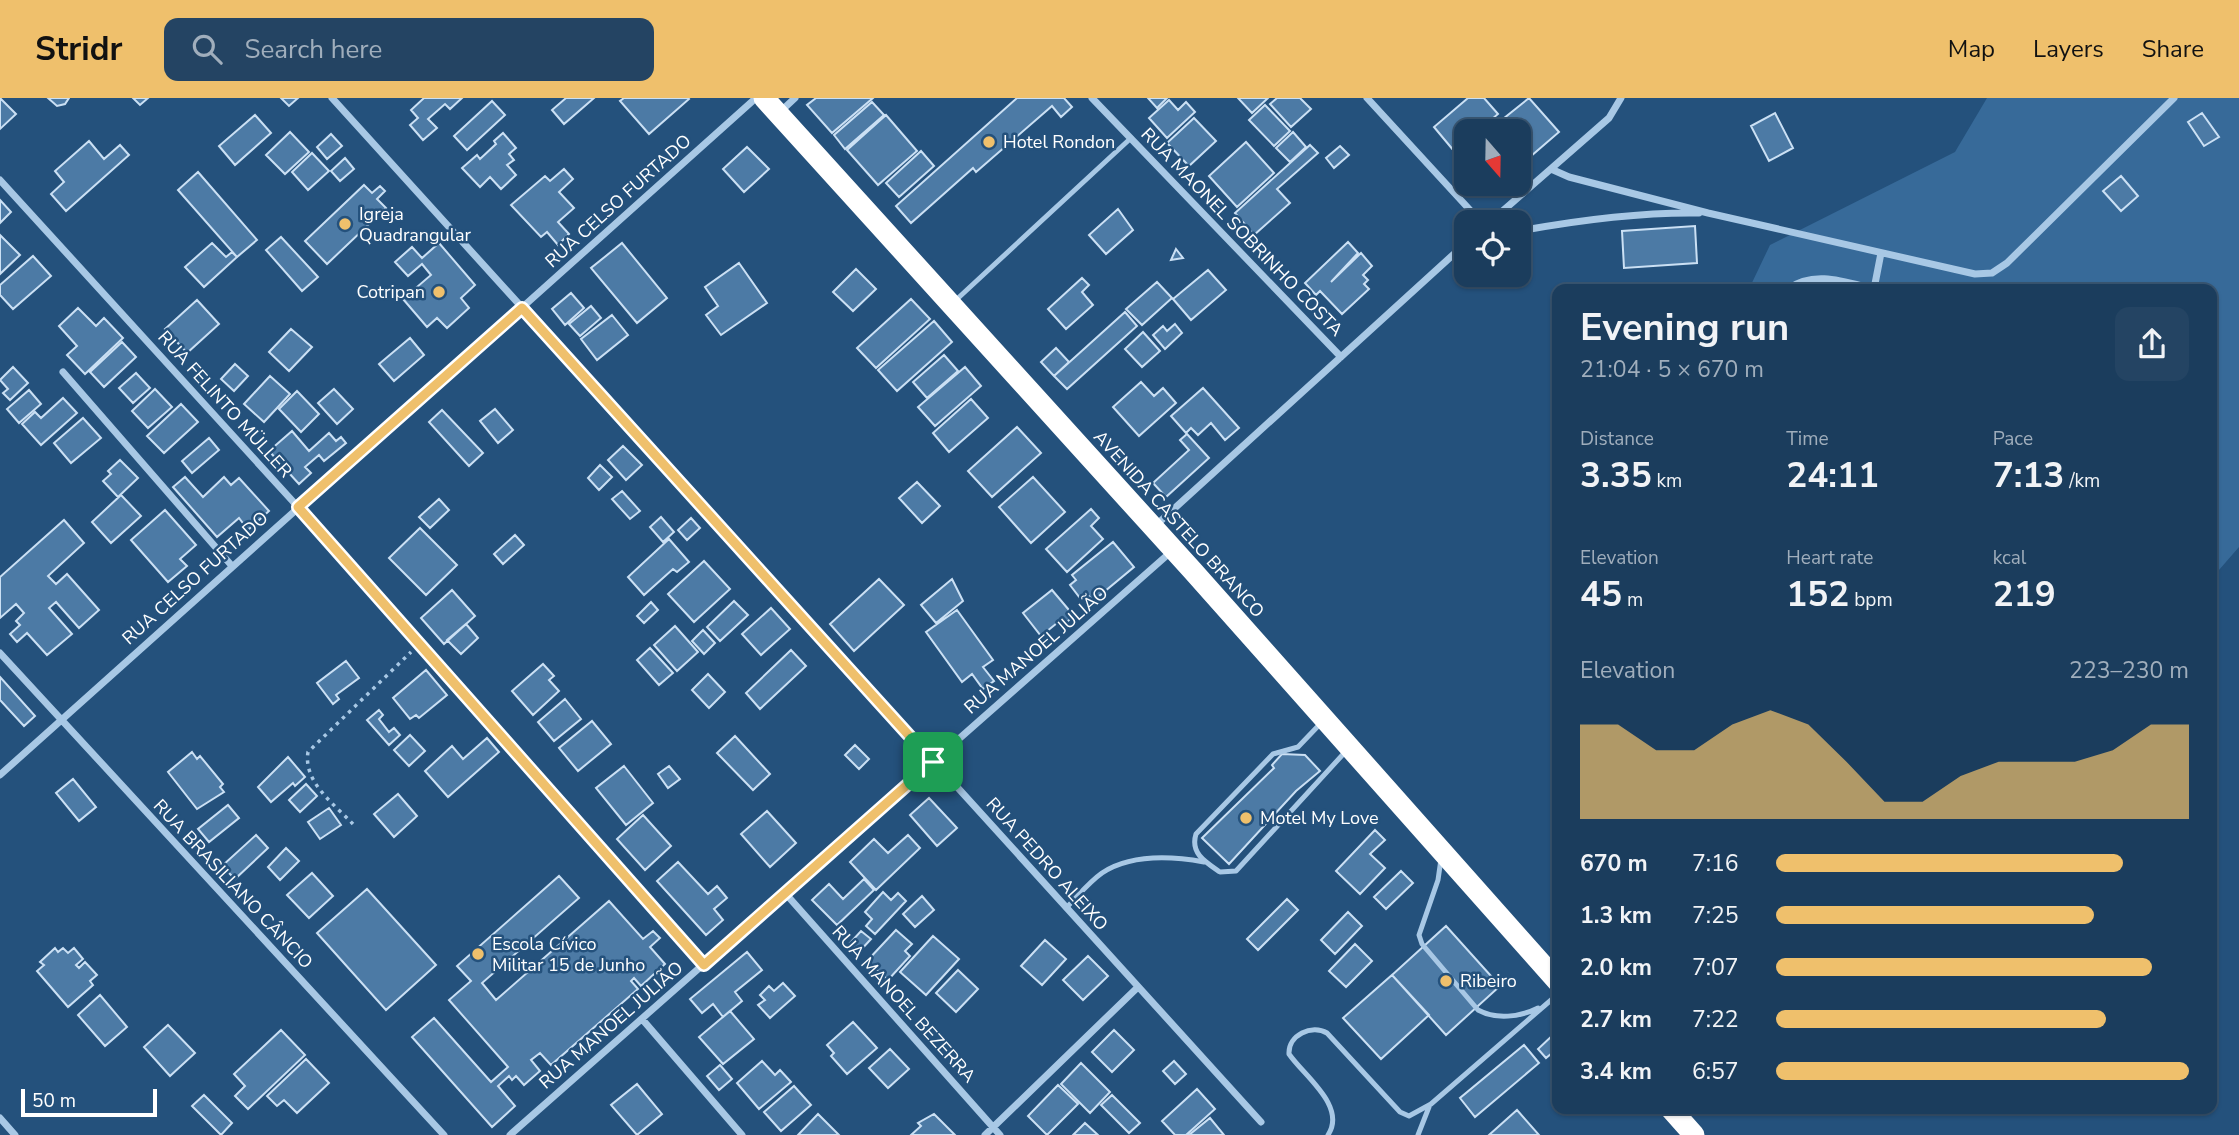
<!DOCTYPE html>
<html lang="en">
<head>
<meta charset="utf-8">
<style>
  body { margin:0; font-family:"Nunito Sans",sans-serif; background:#244463; color:#f1f3f6; height:100vh; display:flex; flex-direction:column; font-size:26px; white-space:nowrap }
  * { box-sizing:border-box; margin:0 }
  p { font-size:23px; color:#a0aebc }
  .icon { flex:none; width:38px; height:38px; fill:none; stroke:currentColor; stroke-width:2; stroke-linecap:round; stroke-linejoin:round }
  .map { position:relative; flex:1; overflow:hidden }
  .drawer { position:absolute; left:1552px; top:186px; width:665px; height:830px; display:flex; flex-direction:column; background:#1b3d5d; border-radius:14px; box-shadow:0 2px 5px #0004,0 0 0 2px #395672 }
  .drawer>* { flex:none }
  .needle { width:46px; rotate:160deg }
  .tools { position:absolute; left:1454px; top:21px; display:grid; gap:14px }
  .tools a { display:grid; place-items:center; width:77px; height:77px; border-radius:14px; background:#1b3d5d; box-shadow:0 2px 5px #0004,0 0 0 2px #395672; font-size:35px }
  .scale { position:absolute; left:21px; bottom:18px; width:136px; box-sizing:border-box; padding-left:7px; border:4px solid #fff; border-top:0; font-size:19px; line-height:24px; white-space:nowrap; color:#fff; -webkit-text-stroke:5px #24517c; paint-order:stroke }
  .pin { position:absolute; display:grid; place-items:center; width:60px; height:60px; color:#fff; margin:-30px; border-radius:14px; box-shadow:0 4px 10px #0006 }
  .round { display:grid; place-items:center; flex:none; width:74px; height:74px; border-radius:14px; background:#244463 }
  .head { display:flex; align-items:center; justify-content:space-between; height:119px; padding:0 28px }
  h1 { font-size:38px; font-weight:700; line-height:52px }
  .figures { display:grid; grid-template-columns:repeat(3,1fr); gap:10px; height:119px; padding:7px 28px }
  .figures div { display:grid; align-content:center }
  .figures b { font-size:35px; font-weight:700 }
  .figures small { font-size:19px; font-weight:400 }
  .figures p { font-size:19px }
  .chart { height:196px; padding:14px 28px }
  .chart p { display:flex; justify-content:space-between }
  .chart svg { width:100%; height:126px; margin-top:7px; fill:#efc06c; opacity:.7 }
  ul { padding:0 28px; list-style:none; font-size:23px }
  li { display:grid; grid-template-columns:112px 84px 1fr; align-items:center; height:52px }
  li i { height:18px; border-radius:9px; background:#efc06c }
  header { display:flex; align-items:center; gap:42px; box-sizing:border-box; height:98px; padding:0 35px; background:#efc06c; color:#111 }
  header strong { font-size:33px }
  nav { display:flex; gap:38px; margin-inline-start:auto; font-size:24px }
  .search { width:490px; height:63px; background:#244463; display:flex; align-items:center; gap:18px; box-sizing:border-box; padding:0 24px; border-radius:14px; color:#a0aebc; font-size:26px }
  .map>svg:first-child { display:block }
  .green { fill:#376a99 }
  .building { fill:#4c7aa5; stroke:#cbe0f4; stroke-width:2 }
  .lines { fill:none; stroke-linecap:round; stroke-linejoin:round }
  .path { stroke:#a8c8e5; stroke-width:3.5; stroke-dasharray:3.5 5; stroke-linecap:butt }
  .lane { stroke:#a8c8e5; stroke-width:5 }
  .street { stroke:#a8c8e5; stroke-width:7 }
  .highway { stroke:#fff; stroke-width:21 }
  .route-casing { stroke:#fff; stroke-width:14 }
  .route { stroke:#efc06c; stroke-width:9 }
  .poi-dot { fill:#efc06c; stroke:#24517c; stroke-width:2.5 }
  .labels { text-anchor:middle; stroke-width:5; stroke-linejoin:round; paint-order:stroke }
  .poi-label { font-size:18px; fill:#fff; stroke:#24517c; text-anchor:start }
  .street-label { font-size:18px; fill:#fff; stroke:#24517c }
</style>
</head>
<body>
<header>
<strong>Stridr</strong>
<div class="search"><svg class="icon" aria-label="search" viewBox="0 0 24 24"><circle cx="10" cy="10" r="6"/><path d="M15 15l6 6"/></svg>Search here</div>
<nav><a>Map</a><a>Layers</a><a>Share</a></nav>
</header>
<div class="map">
<svg width="2239" height="1037" viewBox="0 0 2239 1037">
  <rect width="100%" height="100%" fill="#24517c"/>
  <path class="green" d="M1987 0H2239V449L2212 480V191H1749L1770 147 1955 54Z"/>
  <path class="building" d="M0 0 16 16 0 31Z
    M48 0H69L65 6 57 8Z
    M133 0H148L140 7Z
    M281 0H298L289 8Z
    M424 0H462L450 11 445 6 428 21 437 30 423 42 410 27 418 20 411 12Z
    M566 0H594L564 26 552 12Z
    M624 0H688L689 1 649 36 620 3Z
    M816 0H873L832 35 807 7Z
    M1017 0H1064L1072 9 1061 19 1052 8 976 74 973 70 911 125 896 108Z
    M1148 0H1167L1157 10Z
    M1238 0H1268L1252 15Z
    M1277 0H1300L1311 11 1291 29 1270 6Z
    M1468 0H1484L1498 16 1478 33H1466V43L1454 53 1434 29Z
    M1529 0 1559 34 1523 65 1519 60V33H1496L1493 29Z
    M1169 2 1178 12 1186 4 1195 14 1167 40 1149 20Z
    M492 3 505 17 467 52 454 38Z
    M872 4 884 17 845 51 834 37Z
    M1265 7 1290 33 1274 48 1249 22Z
    M1775 15 1793 50 1769 63 1751 28Z
    M2202 15 2219 39 2204 48 2188 24Z
    M255 17 271 35 235 67 219 48Z
    M886 17 917 53 878 87 847 52Z
    M1194 20 1216 43 1189 68 1167 45Z
    M290 34 309 54 285 76 266 57Z
    M1293 34 1306 49 1290 64 1276 50Z
    M503 35 516 50 509 56 514 62 507 67 516 77 501 91 490 79 480 89 462 70 477 57 480 61 496 46 494 43Z
    M331 36 342 48 327 61 317 49Z
    M89 43 104 61 120 47 129 57 66 113 51 96 64 84 55 73Z
    M1246 44 1274 75 1237 109 1209 78Z
    M1310 47 1318 55 1277 91 1290 105 1254 137 1235 115Z
    M1340 48 1349 57 1334 70 1326 60Z
    M747 49 769 71 744 94 723 71Z
    M921 53 934 68 899 99 886 85Z
    M312 55 329 73 308 92 292 74Z
    M345 60 354 71 340 83 331 73Z
    M564 71 573 81 559 94 574 110 558 124 569 136 558 147 547 134 541 139 511 107 545 78 550 83Z
    M198 74 257 142 237 159 178 92Z
    M2121 78 2138 98 2121 113 2103 93Z
    M364 87 372 95 380 88 385 93 377 101 386 110 327 166 305 143Z
    M0 102 11 114 0 125Z
    M1118 111 1133 132 1106 156 1089 137Z
    M1695 128 1697 165 1624 170 1622 133Z
    M0 137 20 157 0 176Z
    M281 139 318 179 302 193 266 152Z
    M1348 144 1358 155 1331 184 1361 155 1372 168 1363 177 1368 182 1364 186 1369 191 1342 216 1320 193 1316 197 1305 185Z
    M212 145 226 159 232 154 237 159 204 189 185 169Z
    M439 145 475 187 461 200 469 210 447 230 437 220 427 229 403 201 431 177 422 166 408 178 395 164 412 149 422 160Z
    M622 145 667 200 637 225 591 170Z
    M1176 151 1183 160 1171 162Z
    M33 158 51 178 13 211 0 197V187Z
    M739 165 767 205 721 237 706 217 718 208 705 189Z
    M856 171 876 191 853 213 833 194Z
    M1208 172 1226 192 1191 222 1173 201Z
    M1082 180 1089 187 1082 194 1093 207 1066 231 1048 211Z
    M1157 184 1172 200 1142 227 1126 211Z
    M571 195 584 210 565 227 552 211Z
    M911 201 930 221 876 270 857 250Z
    M197 202 219 226 187 255 165 231Z
    M591 208 601 220 580 238 569 226Z
    M78 210 96 228 104 220 123 240 85 276 67 257 77 248 59 228Z
    M1125 214 1137 228 1067 291 1054 278Z
    M612 217 628 237 597 262 581 241Z
    M934 223 952 244 897 293 878 272Z
    M1175 226 1182 235 1165 251 1153 237 1163 228 1167 233Z
    M291 231 312 249 289 273 269 254Z
    M1143 234 1160 253 1142 269 1125 251Z
    M410 240 424 257 394 283 379 266Z
    M122 244 136 259 104 289 90 274Z
    M1056 250 1069 264 1054 278 1041 264Z
    M944 257 958 273 927 300 913 284Z
    M235 266 248 278 234 293 221 281Z
    M13 269 28 285 10 302 3 295 8 291 0 282Z
    M965 269 981 288 935 328 918 309Z
    M136 275 150 290 133 305 119 290Z
    M270 278 290 296 264 324 244 306Z
    M1141 284 1154 298 1163 290 1176 305 1139 338 1113 309Z
    M1203 290 1239 330 1225 342 1211 325 1198 337 1191 330 1186 335 1171 318Z
    M155 291 172 309 148 330 132 313Z
    M334 291 353 311 337 326 318 305Z
    M29 292 41 306 19 325 7 311Z
    M297 293 319 316 301 334 279 311Z
    M63 300 77 315 41 347 22 326 35 314 41 320Z
    M971 301 988 320 949 354 933 335Z
    M181 306 198 324 164 355 147 338Z
    M495 311 513 332 498 345 480 323Z
    M442 312 483 355 469 368 429 324Z
    M83 320 101 340 71 365 54 345Z
    M1017 329 1041 355 992 399 968 373Z
    M292 333 309 353 329 335 336 343 341 339 346 345 324 363 319 357 305 369 311 375 299 386 269 353Z
    M1187 336 1209 360 1166 399 1153 385 1189 352 1180 342Z
    M209 340 219 352 192 375 182 363Z
    M623 348 642 367 626 382 608 362Z
    M120 362 138 380 118 399 103 383 111 376 108 373Z
    M600 367 612 379 599 392 588 380Z
    M185 379 203 399 224 379 231 387 239 380 269 413 248 432 239 420 217 439 173 389Z
    M1033 379 1065 414 1031 445 999 409Z
    M917 384 940 408 922 425 899 400Z
    M622 393 640 413 630 421 612 401Z
    M121 397 141 418 111 445 92 424Z
    M439 401 449 412 430 430 419 419Z
    M1091 411 1099 420 1091 428 1103 441 1067 474 1046 451Z
    M165 412 196 447 180 461 187 468 168 484 131 442Z
    M661 419 674 434 663 444 650 429Z
    M691 420 700 430 687 442 678 432Z
    M64 422 84 445 48 478 56 486 67 476 99 512 79 530 56 504 49 510 72 536 47 557 27 535 17 544 10 536 20 527 16 523 24 515 16 506 0 520V479Z
    M420 430 457 467 426 497 389 460Z
    M515 437 524 447 503 466 494 456Z
    M669 441 689 464 677 474 673 471 644 497 628 479Z
    M1113 444 1134 469 1093 503 1086 495 1080 500 1070 487 1076 482 1072 477Z
    M704 463 730 491 694 524 668 496Z
    M879 481 904 507 854 553 830 526Z
    M952 481 963 503 936 525 921 507Z
    M452 492 475 518 444 546 421 520Z
    M1052 492 1074 518 1061 529 1057 525 1041 538 1023 515Z
    M734 503 748 517 720 543 707 529Z
    M651 504 658 512 644 525 637 518Z
    M771 510 790 531 761 557 742 536Z
    M957 512 993 562 983 569 994 583 983 591 972 576 962 584 926 534Z
    M466 526 478 540 461 556 447 542Z
    M675 528 698 554 677 573 654 547Z
    M703 532 715 545 704 556 692 543Z
    M650 550 673 575 659 587 637 562Z
    M791 552 806 568 760 611 746 595Z
    M346 563 359 580 336 597 339 601 333 606 317 585Z
    M543 566 554 578 549 582 559 593 533 617 512 593Z
    M426 572 447 597 419 620 416 617 410 621 393 600Z
    M708 576 725 594 709 610 692 592Z
    M0 579 35 618 24 628 0 602Z
    M565 601 581 621 554 643 538 624Z
    M379 612 383 617 379 621 389 634 394 630 400 637 389 647 367 622Z
    M592 623 611 646 578 673 559 650Z
    M410 637 425 653 409 668 394 652Z
    M735 638 770 676 753 692 717 655Z
    M487 640 499 654 448 699 425 673 452 648 463 661Z
    M855 647 869 661 859 671 845 657Z
    M192 654 197 661 200 658 223 686 220 689 224 694 197 711 168 674Z
    M1282 656 1305 657 1320 673 1296 693 1229 766 1202 740 1274 670 1272 667Z
    M288 659 305 679 295 688 293 685 271 704 258 689Z
    M624 668 653 705 626 727 596 690Z
    M669 668 680 681 668 690 658 676Z
    M73 681 96 709 79 723 56 695Z
    M306 686 317 698 300 714 289 702Z
    M398 696 417 718 394 739 374 716Z
    M929 700 957 730 937 748 910 717Z
    M228 707 239 720 209 744 198 731Z
    M329 710 341 727 320 741 308 724Z
    M767 713 796 745 770 769 741 736Z
    M643 717 671 748 645 772 617 741Z
    M1375 732 1385 742 1370 756 1385 770 1360 796 1336 773Z
    M256 737 268 750 235 781 222 768Z
    M908 737 920 750 876 792 850 764 874 741 888 755Z
    M286 750 299 763 280 782 268 769Z
    M678 764 708 796 717 788 727 800 714 811 723 822 706 837 657 783Z
    M1401 773 1413 785 1386 811 1374 799Z
    M312 775 333 798 309 820 287 797Z
    M559 778 579 800 482 885 496 902 609 803 643 841 653 833 660 840 650 849 665 866 641 888 634 880 631 883 638 891 551 967 540 955 531 962 540 973 524 987 516 978 512 982 509 978 498 988 515 1008 492 1029 412 939 434 920 491 984 508 969 449 902 471 883 457 868Z
    M864 781 874 792 837 827 812 802 829 786 843 801Z
    M367 791 436 867 386 912 317 835Z
    M883 794 891 802 898 795 906 803 875 836 866 828 872 821 865 814Z
    M922 798 934 812 915 829 903 816Z
    M1287 801 1298 812 1258 852 1247 841Z
    M1348 814 1362 828 1335 856 1321 842Z
    M1446 828 1500 888 1446 937 1392 877Z
    M896 832 912 846 905 853 910 858 888 882 867 863Z
    M861 833 871 841 859 854 850 845Z
    M933 838 959 861 926 897 900 874Z
    M1045 842 1066 861 1042 887 1021 868Z
    M1355 846 1372 863 1346 889 1329 873Z
    M55 850 58 854 63 850 68 855 74 850 83 861 76 867 79 870 85 864 97 877 90 883 93 887 68 909 37 873 44 867 40 864Z
    M747 854 762 872 735 894 742 903 723 919 713 906 702 915 690 901Z
    M1088 858 1108 878 1083 902 1063 882Z
    M958 872 978 891 956 914 936 895Z
    M1392 877 1429 917 1381 961 1343 920Z
    M783 885 795 898 770 920 758 907 765 902 760 897 769 888 774 893Z
    M100 897 127 929 105 948 78 917Z
    M730 913 754 941 723 966 699 939Z
    M853 924 877 950 847 976 831 958 834 955 827 947Z
    M168 927 195 955 170 978 144 949Z
    M281 932 305 957 248 1011 235 998 245 988 234 976Z
    M1114 932 1134 952 1112 974 1092 954Z
    M1553 937 1558 942V950L1546 960 1538 951Z
    M1524 947 1539 965 1475 1019 1460 1000Z
    M890 951 909 971 888 990 869 970Z
    M306 961 329 985 297 1015 284 1002 277 1008 267 998Z
    M762 963 775 977 780 972 791 984 759 1011 737 985Z
    M1174 963 1186 976 1175 986 1163 973Z
    M1081 965 1110 994 1090 1015 1061 986Z
    M720 967 732 981 719 992 707 978Z
    M637 986 662 1016 637 1037 611 1007Z
    M1058 987 1078 1006 1047 1037 1028 1018Z
    M794 988 811 1007 781 1033 764 1014Z
    M1197 991 1215 1011 1186 1037H1175L1162 1023Z
    M204 997 232 1025 221 1037 192 1008Z
    M1112 997 1140 1025 1129 1035 1101 1007Z
    M1517 1012 1539 1037H1489Z
    M818 1016 839 1037H798Z
    M934 1016 955 1037H911L921 1028 918 1025Z
    M1210 1020 1224 1037H1189Z
    M1085 1025 1098 1037H1073Z"/>
  <g class="lines">
    <path class="path" d="M353 726C334 706 303 684 308 654L411 554"/>
    <path class="lane" d="M956 202 1131 40
      M1321 625 1298 649 1273 656 1196 736C1190 755 1205 764 1220 774L1236 773 1347 652
      M1441 761 1438 782 1419 837 1422 846 1478 912C1496 922 1520 919 1538 910
      M1066 810C1077 799 1089 784 1102 775 1131 756 1171 758 1204 764
      M1328 1037C1347 1008 1304 978 1289 956 1288 937 1312 926 1327 935L1400 1014 1409 1018 1431 1006 1558 896
      M1418 1037 1429 1009"/>
    <path class="street" d="M332 0 1261 1024
      M1092 0 1341 259
      M1367 0 1481 124
      M780 14 795 0
      M1551 71 1569 79 1708 115 1975 176 1992 175 2007 165 2174 0
      M0 82 298 409 704 867
      M1490 124 1609 20 1621 0
      M1519 133C1579 122 1638 114 1699 115
      M1788 191C1814 172 1845 184 1873 191
      M1874 191 1881 155
      M63 274 232 468
      M1154 429 1466 145
      M0 555 444 1037
      M0 677 756 0
      M785 795 1000 1037
      M642 921 742 1037
      M0 1020 15 1037
      M510 1037 1173 452
      M985 1037 1138 889"/>
    <path class="highway" d="M764 0 1192 472 1558 884
      M1670 1010 1694 1037"/>
  </g>
  <g class="lines">
    <defs>
      <path id="route" d="M522 210 933 664 704 867 298 409Z"/>
    </defs>
    <use href="#route" class="route-casing"/>
    <use href="#route" class="route"/>
  </g>
  <g class="poi-dot">
    <circle cx="989" cy="44" r="7"/>
    <circle cx="345" cy="126" r="7"/>
    <circle cx="439" cy="194" r="7"/>
    <circle cx="1246" cy="720" r="7"/>
    <circle cx="478" cy="856" r="7"/>
    <circle cx="1446" cy="883" r="7"/>
  </g>
  <g class="labels">
    <g class="poi-label">
      <text x="1003" y="50">Hotel Rondon</text>
      <text x="359" y="122">Igreja<tspan x="359" dy="21">Quadrangular</tspan></text>
      <text x="425" y="200" text-anchor="end">Cotripan</text>
      <text x="1260" y="726">Motel My Love</text>
      <text x="492" y="852">Escola Cívico<tspan x="492" dy="21">Militar 15 de Junho</tspan></text>
      <text x="1460" y="889">Ribeiro</text>
    </g>
    <g class="street-label">
      <text transform="translate(618 103) rotate(-42)" y="6">RUA CELSO FURTADO</text>
      <text transform="translate(1242 134) rotate(46)" y="6">RUA MAONEL SOBRINHO COSTA</text>
      <text transform="translate(225 306) rotate(48)" y="6">RUA FELINTO MÜLLER</text>
      <text transform="translate(1179 426) rotate(48)" y="6">AVENIDA CASTELO BRANCO</text>
      <text transform="translate(195 480) rotate(-42)" y="6">RUA CELSO FURTADO</text>
      <text transform="translate(1036 552) rotate(-41)" y="6">RUA MANOEL JULIÃO</text>
      <text transform="translate(1047 766) rotate(48)" y="6">RUA PEDRO ALEIXO</text>
      <text transform="translate(233 786) rotate(47)" y="6">RUA BRASILIANO CÂNCIO</text>
      <text transform="translate(904 906) rotate(48)" y="6">RUA MANOEL BEZERRA</text>
      <text transform="translate(611 927) rotate(-41)" y="6">RUA MANOEL JULIÃO</text>
    </g>
  </g>
</svg>
<div class="tools">
<a><svg class="needle" viewBox="-14 -14 28 28"><path d="M0-13l5 13h-10z" fill="#e53935"/><path d="M0 13l5-13h-10z" fill="#a0aebc"/></svg></a>
<a><svg class="icon" aria-label="locate" viewBox="0 0 24 24"><circle cx="12" cy="12" r="6"/><path d="M12 2v4M12 18v4M2 12h4M18 12h4"/></svg></a>
</div>
<div class="scale">50 m</div>
<div class="pin" style="left:933px;top:664px;background:#1e9e55"><svg class="icon" aria-label="arrive" viewBox="0 0 24 24"><path d="M6 21V4h12l-3 4 3 4H6"/></svg></div>
<section class="drawer">
<div class="head"><div><h1>Evening run</h1><p>21:04 · 5 × 670 m</p></div><a class="round"><svg class="icon" aria-label="share" viewBox="0 0 24 24"><path d="M12 15V3M7 8l5-5 5 5M5 13v7h14v-7"/></svg></a></div>
<div class="figures">
<div><p>Distance</p><b>3.35<small> km</small></b></div>
<div><p>Time</p><b>24:11</b></div>
<div><p>Pace</p><b>7:13<small> /km</small></b></div>
</div>
<div class="figures">
<div><p>Elevation</p><b>45<small> m</small></b></div>
<div><p>Heart rate</p><b>152<small> bpm</small></b></div>
<div><p>kcal</p><b>219</b></div>
</div>
<div class="chart"><p><span>Elevation</span>223–230 m</p>
<svg viewBox="0 0 160 44" preserveAspectRatio="none"><path d="M0 44V11L10 11L20 20L30 20L40 11L50 6L60 11L70 24L80 38L90 38L100 29L110 24L120 24L130 24L140 20L150 11L160 11V44z"/></svg>
</div>
<ul>
<li><b>670 m</b>7:16<i style="width:84%"></i></li>
<li><b>1.3 km</b>7:25<i style="width:77%"></i></li>
<li><b>2.0 km</b>7:07<i style="width:91%"></i></li>
<li><b>2.7 km</b>7:22<i style="width:80%"></i></li>
<li><b>3.4 km</b>6:57<i style="width:100%"></i></li>
</ul>
</section>
</div>
</body>
</html>
